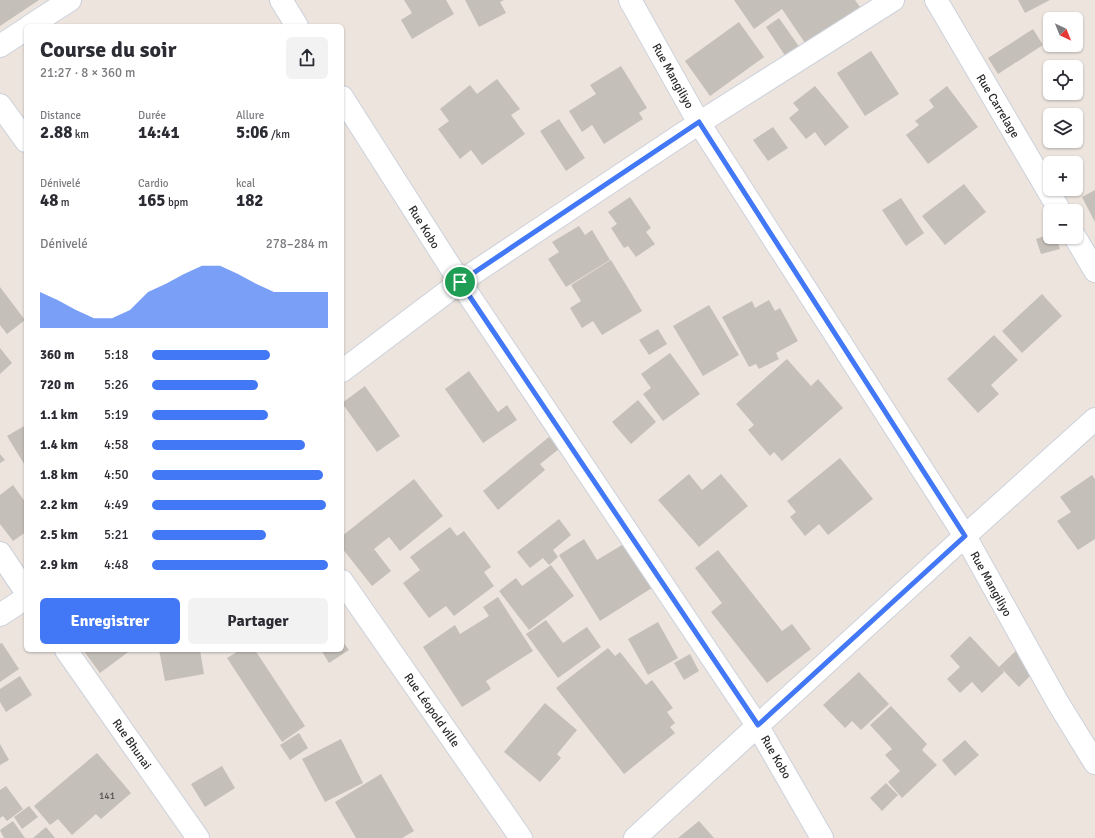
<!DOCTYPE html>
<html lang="fr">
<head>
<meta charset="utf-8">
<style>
  body { margin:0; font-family:Signika,sans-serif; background:#f2f2f3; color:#2b2b33; height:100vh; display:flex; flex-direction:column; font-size:15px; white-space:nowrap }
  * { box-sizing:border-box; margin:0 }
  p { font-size:13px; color:#7c7c81 }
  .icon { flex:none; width:22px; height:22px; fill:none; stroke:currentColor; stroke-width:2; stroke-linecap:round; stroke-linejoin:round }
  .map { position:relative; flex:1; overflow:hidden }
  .details { position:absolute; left:24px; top:24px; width:320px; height:628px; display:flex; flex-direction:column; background:#fff; border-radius:6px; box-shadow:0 1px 3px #0004 }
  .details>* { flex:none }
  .needle { width:26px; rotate:137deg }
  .controls { position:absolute; left:1043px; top:12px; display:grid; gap:8px }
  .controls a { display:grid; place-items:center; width:40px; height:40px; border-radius:6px; background:#fff; box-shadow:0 1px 3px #0004; font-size:20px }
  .pin { position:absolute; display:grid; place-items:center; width:34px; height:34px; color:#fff; margin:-17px; border:2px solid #fff; border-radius:50%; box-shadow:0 1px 4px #0007 }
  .round { display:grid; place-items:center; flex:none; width:42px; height:42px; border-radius:6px; background:#f2f2f3 }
  .summary { display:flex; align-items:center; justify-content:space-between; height:68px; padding:0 16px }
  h1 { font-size:22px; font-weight:700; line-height:30px }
  .stats { display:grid; grid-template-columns:repeat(3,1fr); gap:6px; height:68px; padding:4px 16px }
  .stats div { display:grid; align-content:center }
  .stats b { font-size:17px; font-weight:700 }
  .stats small { font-size:11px; font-weight:400 }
  .stats p { font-size:11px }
  .chart { height:112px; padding:8px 16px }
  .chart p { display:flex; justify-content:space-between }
  .chart svg { width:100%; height:72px; margin-top:4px; fill:#4277f5; opacity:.7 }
  .action { display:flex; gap:8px; margin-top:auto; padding:8px 16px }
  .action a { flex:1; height:46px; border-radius:6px; background:#4277f5; color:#fff; font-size:16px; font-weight:700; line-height:46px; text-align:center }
  .action a+a { background:#f2f2f3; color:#2b2b33 }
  ul { padding:0 16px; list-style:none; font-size:13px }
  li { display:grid; grid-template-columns:64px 48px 1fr; align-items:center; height:30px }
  li i { height:10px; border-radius:5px; background:#4277f5 }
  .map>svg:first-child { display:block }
  .building { fill:#c5bfb9 }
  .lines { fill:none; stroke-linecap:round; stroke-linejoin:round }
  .street-casing { stroke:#ccd1dc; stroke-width:24 }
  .street { stroke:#fff; stroke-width:22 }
  .route-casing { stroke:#fff; stroke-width:8 }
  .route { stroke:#4277f5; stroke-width:5 }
  .labels { text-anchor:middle; stroke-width:4; stroke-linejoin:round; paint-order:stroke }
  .number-label { font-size:10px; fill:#52504e }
  .street-label { font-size:12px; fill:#2b2b2b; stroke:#fff }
</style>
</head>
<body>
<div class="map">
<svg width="1095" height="838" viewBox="0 0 1095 838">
  <rect width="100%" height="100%" fill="#ece4dd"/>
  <path class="building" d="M0 0H39L0 26Z
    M404 0H446L454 14 412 39 401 20 412 13Z
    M465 0H504L500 2 506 13 479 27Z
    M734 0H855L860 7 805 43 782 9 754 29Z
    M1018 0H1050L1025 13Z
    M779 18 800 48 786 57 766 27Z
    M739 22 764 57 710 96 685 61Z
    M1033 29 1043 45 998 74 988 58Z
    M871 51 899 94 865 116 837 73Z
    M621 66 647 108 639 113 643 119 604 144 592 125 582 132 569 111 596 94 590 85Z
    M497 79 520 109 511 115 525 134 482 165 471 150 460 159 438 129 449 121 440 109 470 85 477 94Z
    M815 86 849 127 825 146 815 132 806 139 789 118 799 110 793 103Z
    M947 86 978 127 928 164 906 135 919 125 915 121 934 107 929 100Z
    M559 119 585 158 566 171 540 131Z
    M773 127 788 148 768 161 753 140Z
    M964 184 986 212 945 245 922 216Z
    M1095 190V222L1082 197Z
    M630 197 651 228 646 232 655 244 636 257 628 246 624 248 611 228 617 224 608 212Z
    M901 198 924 233 906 246 882 210Z
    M579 226 585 235 592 230 610 260 566 287 548 259 559 252 552 242Z
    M1050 234V237H1056L1060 249 1041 254 1036 239Z
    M611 260 642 311 602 335 593 321 582 328 570 308 581 301 571 285Z
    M0 287 25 320 7 334 0 325Z
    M1042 294 1062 316 1022 353 1002 331Z
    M769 300 775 311 780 308 798 341 776 353 779 359 759 369 756 364 749 367 722 317 752 301 755 308Z
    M709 305 739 355 703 376 673 326Z
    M658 329 667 344 649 355 639 340Z
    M994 335 1018 360 991 385 999 394 978 413 947 379Z
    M0 348 12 363 0 374Z
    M670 353 700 394 663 421 643 394 651 388 641 374Z
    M787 359 811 386 818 379 843 408 782 461 774 452 770 456 748 430 754 425 736 404Z
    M469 371 498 412 507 405 517 420 483 443 445 389Z
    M365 386 400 436 377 452 342 403Z
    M638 400 656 422 631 444 612 422Z
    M26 425V467L7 436Z
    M549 437 559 449 540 464 545 470 498 510 483 491Z
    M0 454 5 460 0 463Z
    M840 458 873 499 828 535 819 524 805 536 790 517 796 512 787 501Z
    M689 474 702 490 721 474 748 506 699 547 658 500Z
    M1092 475 1095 479V539L1078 550 1057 521 1071 512 1060 497Z
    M414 479 443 516 400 551 389 537 374 549 391 571 372 586 342 548V536Z
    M13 485 26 503V532L13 541 0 524V495Z
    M559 519 571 535 553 550 558 557 549 565 543 558 530 568 517 552Z
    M450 527 457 536 464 531 491 567 484 572 494 586 454 616 446 606 429 618 403 583 420 570 410 557Z
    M584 539 597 560 627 542 655 586 600 621 559 555Z
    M718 550 782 631 792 624 811 649 767 683 711 612 722 603 695 568Z
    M551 565 574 596 529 630 499 591 516 578 522 586Z
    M498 597 533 651 486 681 491 689 462 707 423 647 455 625 460 634 489 616 483 607Z
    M546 620 563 643 587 627 601 647 558 678 526 634Z
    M658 622 678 658 648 675 628 639Z
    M970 636 999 667 1023 644 1043 663 1019 687 1001 668 1004 672 982 693 972 682 960 693 947 679 960 667 950 656Z
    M342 641 349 650 329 663 321 650H342Z
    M2 643 19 669 0 682V644Z
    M608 648 615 656 620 652 646 685 652 680 673 708 667 712 675 723 670 727 675 733 624 774 556 688Z
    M83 650H131L100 673Z
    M159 650H200L204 674 165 681Z
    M240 650H255L305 726 282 742 227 658Z
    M690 654 699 671 684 680 674 663Z
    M859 672 889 704 861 730 852 721 845 728 823 705Z
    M20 676 32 695 6 712 0 702V689Z
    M545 703 577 730 557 754 561 758 540 782 504 752Z
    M891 706 927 744 922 750 937 765 902 798 888 782 900 771 885 755 892 749 870 725Z
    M299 733 308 748 290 760 280 745Z
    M341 739 363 783 325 802 302 759Z
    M965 740 979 755 955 776 942 760Z
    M0 744 9 760 0 765Z
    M97 753 131 793 101 819 96 814 72 835 58 819 50 825 34 806Z
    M222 766 235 788 205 807 191 784Z
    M381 774 414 831 402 838H356L335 802Z
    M886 783 898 795 882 811 870 798Z
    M6 786 23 809 7 821 3 816 0 818V790Z
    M29 806 38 817 22 829 14 817Z
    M13 821 25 838H4L0 830Z
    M699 821 714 838H678Z
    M46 827 55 838H33Z"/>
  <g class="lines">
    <defs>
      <path id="street" d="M281 0 297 26
        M630 0 699 123 965 536 1058 703 1095 763
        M936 0 1060 211
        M30 26 70 0
        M0 46 26 29
        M342 97 460 282 757 725 822 838
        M0 105 26 141
        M1075 237 1095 271
        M342 371 460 282 699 123 893 0
        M0 553 26 592
        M342 581 521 838
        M0 615 26 598
        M66 650 198 838
        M635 838 965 536 1095 419"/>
    </defs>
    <use href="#street" class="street-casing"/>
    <use href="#street" class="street"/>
  </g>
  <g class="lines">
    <defs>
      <path id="route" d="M699 122 965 536 758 725 460 282Z"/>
    </defs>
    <use href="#route" class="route-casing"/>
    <use href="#route" class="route"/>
  </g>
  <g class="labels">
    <g class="number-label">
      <text x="107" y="799">141</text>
    </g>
    <g class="street-label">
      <text transform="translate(673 76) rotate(61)" y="4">Rue Mangiliyo</text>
      <text transform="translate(998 106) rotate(59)" y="4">Rue Carrelage</text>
      <text transform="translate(424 227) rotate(58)" y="4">Rue Kobo</text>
      <text transform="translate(991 584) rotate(61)" y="4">Rue Mangiliyo</text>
      <text transform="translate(432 710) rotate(55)" y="4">Rue Léopold ville</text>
      <text transform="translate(132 744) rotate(55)" y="4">Rue Bhunai</text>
      <text transform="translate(776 757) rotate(60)" y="4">Rue Kobo</text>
    </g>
  </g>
</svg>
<div class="controls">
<a><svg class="needle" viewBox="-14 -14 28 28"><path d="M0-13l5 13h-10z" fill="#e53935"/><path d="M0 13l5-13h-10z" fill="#7c7c81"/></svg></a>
<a><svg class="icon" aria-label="locate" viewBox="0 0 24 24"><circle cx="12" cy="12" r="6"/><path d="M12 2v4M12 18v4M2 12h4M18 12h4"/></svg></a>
<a><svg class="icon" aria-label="layers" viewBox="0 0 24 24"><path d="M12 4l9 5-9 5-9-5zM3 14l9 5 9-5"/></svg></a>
<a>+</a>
<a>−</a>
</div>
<div class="pin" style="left:460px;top:282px;background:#1e9e55"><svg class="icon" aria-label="arrive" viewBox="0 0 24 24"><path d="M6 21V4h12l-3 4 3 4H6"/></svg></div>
<section class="details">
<div class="summary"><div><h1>Course du soir</h1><p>21:27 · 8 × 360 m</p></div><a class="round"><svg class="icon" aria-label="share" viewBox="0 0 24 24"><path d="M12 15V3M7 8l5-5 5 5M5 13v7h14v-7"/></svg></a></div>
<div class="stats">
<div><p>Distance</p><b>2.88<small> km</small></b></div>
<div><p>Durée</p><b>14:41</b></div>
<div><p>Allure</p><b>5:06<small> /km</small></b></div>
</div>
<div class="stats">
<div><p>Dénivelé</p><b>48<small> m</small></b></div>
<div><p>Cardio</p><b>165<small> bpm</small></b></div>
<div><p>kcal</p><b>182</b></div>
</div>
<div class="chart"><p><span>Dénivelé</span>278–284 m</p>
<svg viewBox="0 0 160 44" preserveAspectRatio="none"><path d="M0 44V22L10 27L20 33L30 38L40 38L50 33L60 22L70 17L80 11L90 6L100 6L110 11L120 17L130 22L140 22L150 22L160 22V44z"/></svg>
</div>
<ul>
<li><b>360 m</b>5:18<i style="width:67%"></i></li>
<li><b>720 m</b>5:26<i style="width:60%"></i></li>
<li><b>1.1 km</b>5:19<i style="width:66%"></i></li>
<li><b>1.4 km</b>4:58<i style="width:87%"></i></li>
<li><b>1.8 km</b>4:50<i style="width:97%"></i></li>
<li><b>2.2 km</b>4:49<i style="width:99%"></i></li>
<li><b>2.5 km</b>5:21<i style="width:65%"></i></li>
<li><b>2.9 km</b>4:48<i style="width:100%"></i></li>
</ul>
<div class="action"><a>Enregistrer</a><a>Partager</a></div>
</section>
</div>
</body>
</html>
